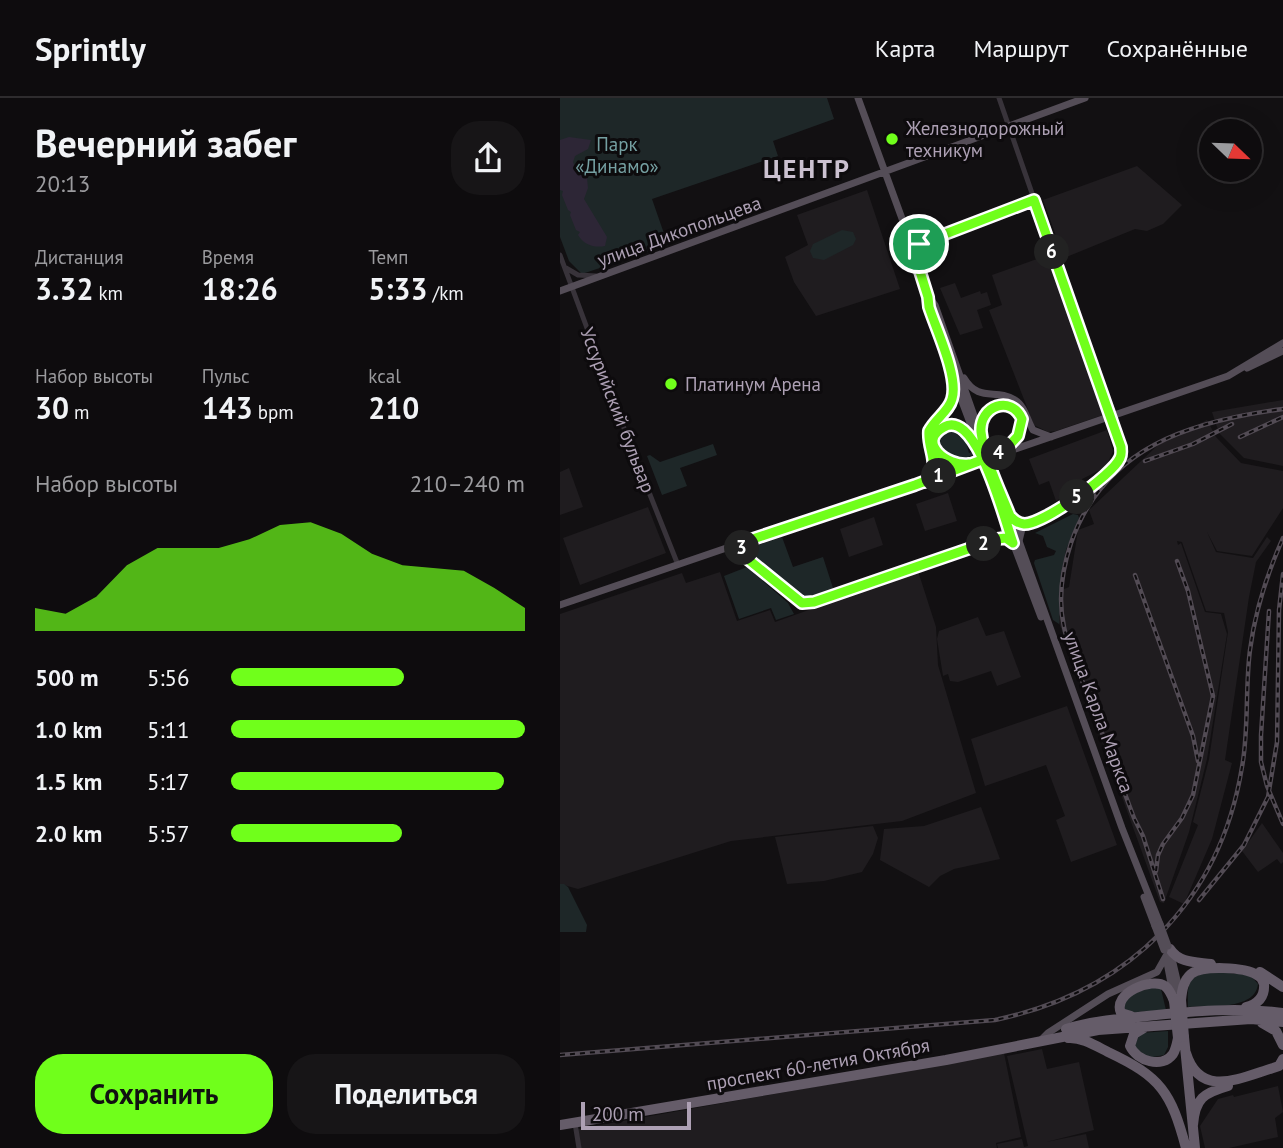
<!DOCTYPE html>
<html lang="ru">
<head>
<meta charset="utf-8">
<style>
  body { margin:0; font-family:"PT Sans",sans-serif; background:#171517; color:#f1f3f6; height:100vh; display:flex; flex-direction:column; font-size:26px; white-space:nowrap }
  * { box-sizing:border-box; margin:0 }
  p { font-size:23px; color:#9b9b9e }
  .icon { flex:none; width:38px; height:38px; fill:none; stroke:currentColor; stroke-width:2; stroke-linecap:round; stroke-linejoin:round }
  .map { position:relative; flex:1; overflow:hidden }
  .panel { display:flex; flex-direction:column; background:#0e0c0e; width:560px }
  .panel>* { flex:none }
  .needle { width:46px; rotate:113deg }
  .buttons { position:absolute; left:639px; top:21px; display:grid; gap:14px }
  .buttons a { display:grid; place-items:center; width:63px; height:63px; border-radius:50%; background:#0e0c0e; box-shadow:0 7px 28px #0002,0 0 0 2px #2e2c2e; font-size:35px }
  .scale { position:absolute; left:21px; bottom:18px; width:110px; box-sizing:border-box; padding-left:7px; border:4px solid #ada0b4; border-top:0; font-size:19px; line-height:24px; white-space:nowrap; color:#ada0b4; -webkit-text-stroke:5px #0d0b0d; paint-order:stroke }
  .pin { position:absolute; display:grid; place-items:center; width:60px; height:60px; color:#fff; margin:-30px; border:4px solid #fff; border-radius:50%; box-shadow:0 2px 7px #0007 }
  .km { position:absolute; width:35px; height:35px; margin:-18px; border-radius:50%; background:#222; color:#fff; font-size:19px; line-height:35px; text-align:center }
  .round { display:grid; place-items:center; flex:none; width:74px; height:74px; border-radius:28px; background:#171517 }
  .summary { display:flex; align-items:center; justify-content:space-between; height:119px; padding:0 35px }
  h1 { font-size:38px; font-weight:700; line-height:52px }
  .stats { display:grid; grid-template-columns:repeat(3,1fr); gap:10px; height:119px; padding:7px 35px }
  .stats div { display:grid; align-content:center }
  .stats b { font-size:30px; font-weight:700 }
  .stats small { font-size:19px; font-weight:400 }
  .stats p { font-size:19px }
  .chart { height:196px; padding:14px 35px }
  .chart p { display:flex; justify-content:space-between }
  .chart svg { width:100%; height:126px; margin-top:7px; fill:#70ff1b; opacity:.7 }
  .cta { display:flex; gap:14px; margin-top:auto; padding:14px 35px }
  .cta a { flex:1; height:80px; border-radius:28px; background:#70ff1b; color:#111; font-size:28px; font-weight:700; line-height:80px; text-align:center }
  .cta a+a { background:#171517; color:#f1f3f6 }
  ul { padding:0 35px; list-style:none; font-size:23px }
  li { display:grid; grid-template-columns:112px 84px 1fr; align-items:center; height:52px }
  li i { height:18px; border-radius:9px; background:#70ff1b }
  header { display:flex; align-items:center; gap:42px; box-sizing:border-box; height:98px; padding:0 35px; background:#0e0c0e; border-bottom:2px solid #2e2c2e }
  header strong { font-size:33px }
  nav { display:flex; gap:38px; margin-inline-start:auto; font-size:24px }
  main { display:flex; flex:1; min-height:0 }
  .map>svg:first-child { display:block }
  .built { fill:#1f1c1f }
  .green { fill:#1e2728 }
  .water { fill:#2d2636 }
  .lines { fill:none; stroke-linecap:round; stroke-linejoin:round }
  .minor { stroke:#38333a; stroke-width:5 }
  .major { stroke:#544d57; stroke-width:7 }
  .highway { stroke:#655c69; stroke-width:10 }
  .rail-casing { stroke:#524b54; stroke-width:4.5 }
  .rail { stroke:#0d0b0d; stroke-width:2; stroke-dasharray:5; stroke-linecap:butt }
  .major-bridge { stroke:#544d57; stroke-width:7 }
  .highway-bridge { stroke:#655c69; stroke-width:10 }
  .route-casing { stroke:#fff; stroke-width:14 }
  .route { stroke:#70ff1b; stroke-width:9 }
  .poi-dot { fill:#70ff1b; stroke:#0d0b0d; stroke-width:2.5 }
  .labels { text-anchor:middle; stroke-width:6; stroke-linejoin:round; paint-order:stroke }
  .poi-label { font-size:19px; fill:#ada0b4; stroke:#0d0b0d; text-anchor:start }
  .park-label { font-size:19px; fill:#75a0a2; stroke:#0d0b0d }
  .street-label { font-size:19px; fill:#ada0b4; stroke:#0d0b0d }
  .district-label { font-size:26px; font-weight:bold; letter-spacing:2px; fill:#cbc1d0; stroke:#0d0b0d }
</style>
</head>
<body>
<header>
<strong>Sprintly</strong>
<nav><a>Карта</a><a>Маршрут</a><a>Сохранённые</a></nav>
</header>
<main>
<section class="panel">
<div class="summary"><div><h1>Вечерний забег</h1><p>20:13</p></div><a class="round"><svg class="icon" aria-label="share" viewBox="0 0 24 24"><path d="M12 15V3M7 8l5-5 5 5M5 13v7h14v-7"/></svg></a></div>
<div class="stats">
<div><p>Дистанция</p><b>3.32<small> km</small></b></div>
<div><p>Время</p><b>18:26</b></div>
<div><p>Темп</p><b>5:33<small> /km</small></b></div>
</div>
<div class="stats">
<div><p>Набор высоты</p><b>30<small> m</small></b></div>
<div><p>Пульс</p><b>143<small> bpm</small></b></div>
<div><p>kcal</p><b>210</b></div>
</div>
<div class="chart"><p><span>Набор высоты</span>210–240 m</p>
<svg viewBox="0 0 160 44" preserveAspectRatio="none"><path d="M0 44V36L10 38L20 32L30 21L40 15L50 15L60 15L70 12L80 7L90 6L100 10L110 17L120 21L130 22L140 23L150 29L160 36V44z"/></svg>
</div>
<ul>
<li><b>500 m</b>5:56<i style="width:59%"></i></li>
<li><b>1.0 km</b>5:11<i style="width:100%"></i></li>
<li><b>1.5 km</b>5:17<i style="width:93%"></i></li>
<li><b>2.0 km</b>5:57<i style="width:58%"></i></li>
</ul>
<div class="cta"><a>Сохранить</a><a>Поделиться</a></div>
</section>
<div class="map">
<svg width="723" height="1050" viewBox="0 0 723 1050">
  <rect width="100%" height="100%" fill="#121012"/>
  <path class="built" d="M577 68 622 107 603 126 587 133 575 131 504 160 483 102Z
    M307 92 340 191 256 218 234 184 225 159 248 147 237 117Z
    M488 157 546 316 496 333 488 334 474 327 429 212 442 207 432 177Z
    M395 185 401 200 420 193 421 196 427 194 431 207 417 212 423 230 400 237 380 190Z
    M723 302V368L684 360 659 335 652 314Z
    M647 322 656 339 681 365 723 373V410L692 458 657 453 647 434 656 454 693 460 707 439 711 443 696 464 689 499 665 662 672 665 652 741 624 806 609 799 638 727 633 724 649 661 668 534 664 515 646 513 622 444 617 443 618 447 621 445 645 514 661 516 667 536 647 661 629 734 604 805 600 804 489 497 509 489 518 432 534 426 529 412 598 347Z
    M547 332 553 353 546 369 522 381 524 387 496 403 489 383 479 387 469 361Z
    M9 370 23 409 0 417V374Z
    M388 395 397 423 365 433 356 406Z
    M88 409 106 455 20 487 3 440Z
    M314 419 323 447 289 459 280 431Z
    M358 473 376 529 378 567 416 695 342 723 171 743 18 791 0 786V516L122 475 126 485 160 474 177 523 210 512 215 524Z
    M418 519 426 538 444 533 461 579 437 588 431 573 398 584 390 583 388 576 383 578 377 541 379 533Z
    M507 608 557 747 511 764 496 722 505 718 486 667 425 688 411 641Z
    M421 709 440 761 394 771 380 778 369 789 320 762 324 731 364 728Z
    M702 725 723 755V764L721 766 717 761 698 774 682 753Z
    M313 728 318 740 313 756 302 774 264 783 227 786 215 739Z
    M482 951 487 971 519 964 534 1032 486 1044 526 1036 529 1050H438L437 1046 462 1041 464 1049 468 1048 447 958Z
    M444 955 461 1039 436 1045 437 1050H21L18 1031Z
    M718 988 723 1014 715 1020 718 1039 669 1050H645L640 1028 658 1001 673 997 674 999Z"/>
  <path class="green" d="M0 0H267L274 21 213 43 218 58 92 101 108 147 22 176 9 163 0 139Z
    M282 132 293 134 296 141 293 147 264 162 253 160 250 153 253 146Z
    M389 330 406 344 409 355 412 354 413 357 396 364 378 354 379 336Z
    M153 346 157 357 120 370 127 388 102 397 87 358 90 357 100 364Z
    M513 416 518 417 519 420 506 452 502 473 499 526 493 522 474 465 475 462 494 457 496 453 487 449 483 438 475 435Z
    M222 439 233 469 263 459 273 490 245 500 235 497 184 452Z
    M187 469 228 505 234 516 216 522 211 510 179 521 164 478Z
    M0 786H4L8 789 27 827 26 834H0Z
    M658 874 690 877 698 886C695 913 648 907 628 909 627 881 629 876 658 874Z
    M593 889 601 891 606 912 566 915 562 904 566 898Z
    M608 933V949L604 957 588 960 574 949 580 935Z"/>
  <path class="water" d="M9 39 31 42 28 51 15 58 13 64 18 75 27 80 28 90 24 101 47 139 45 148C34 150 24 147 18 137L20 134 16 132 10 117 11 114 8 112 2 97 3 93 0 92V42Z"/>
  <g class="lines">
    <path class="minor" d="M439 0 550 320
      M352 148 474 102
      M0 157 71 349 118 467
      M6 170 18 177 36 178
      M15 1025 19 1050"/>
    <path class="major" d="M298 0 352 148 380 245 421 354
      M0 193 525 0
      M369 199 375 207 426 352
      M687 270 723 253
      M404 280C419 305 436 290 455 302 465 308 467 322 473 332L491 339
      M550 320 561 349 559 363 511 403 485 419 466 426 462 431 459 443 562 730 600 826
      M421 331C424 284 492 313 446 352
      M405 366C352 368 380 295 415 345
      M368 381 374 367 369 333 391 304 392 285
      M437 441 446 440 453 445 481 519
      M169 449 184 458 237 503 247 506 437 441 444 435 445 424
      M0 507 642 287 668 278 723 245
      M584 799 595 828
      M610 852 620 895
      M606 859 613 896
      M480 943 488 935 548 896 597 874 606 858"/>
    <path class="highway" d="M610 851C619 865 635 864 651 866
      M700 874 723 889
      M621 902C622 893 623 883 631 876 642 867 685 869 697 877 701 879 702 881 704 886 705 899 698 906 686 909
      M571 918 561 915C552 895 592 879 605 888 610 892 612 898 614 903
      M702 925 716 933 723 947
      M584 930 574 936 570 948C577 963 602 971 613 956 616 951 617 945 618 940
      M506 931C532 923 560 921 587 918 632 913 678 909 723 915
      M624 939 635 1050
      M508 940C522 939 536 948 548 954 601 979 611 994 626 1050
      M626 955C640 1001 680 980 713 970L719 968 723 961
      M0 1027 386 962 538 932 691 921 723 924
      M633 1027C635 1000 644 995 668 988"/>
    <defs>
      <path id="rail" d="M680 339 723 319
        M585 363 633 346 672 326
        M575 477 633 638 638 663
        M709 513 701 637V664L707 688 723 726
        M596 773 598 757 603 746 622 720 633 697 653 598 628 493 617 463
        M603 801 583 738 574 720C559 680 544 640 529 600 520 577 509 553 504 529 498 502 502 472 511 445 544 349 631 323 723 311
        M639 802 684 747 708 699 717 644 719 512 723 476
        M0 957 435 922C568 894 660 804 682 669 689 631 685 591 690 552 695 513 707 476 723 440"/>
    </defs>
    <use href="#rail" class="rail-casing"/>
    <use href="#rail" class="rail"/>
    <path class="major-bridge" d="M426 352 459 443
      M421 354 453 445
      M600 826 608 848
      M595 828 604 852"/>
    <path class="highway-bridge" d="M621 902 624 939
      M614 903 618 940"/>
  </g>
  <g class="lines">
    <defs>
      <path id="route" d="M359 146 352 148 368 199 369 209C376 231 399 279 392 301 389 313 375 321 369 333 367 352 383 369 364 384L409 366C387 369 356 344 384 329 417 310 445 424 453 445L446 440 437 441 254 504 242 505 184 458 182 451 184 444 355 387 443 354 458 338 462 321C451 296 419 308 421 334 424 360 440 393 450 418 454 422 457 425 464 426 482 427 553 377 560 360 562 356 561 354 561 349L474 102 359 146"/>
    </defs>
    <use href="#route" class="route-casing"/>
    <use href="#route" class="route"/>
  </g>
  <g class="poi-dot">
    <circle cx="332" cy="41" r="7"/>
    <circle cx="111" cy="286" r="7"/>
  </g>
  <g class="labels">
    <g class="poi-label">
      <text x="346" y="37">Железнодорожный<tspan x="346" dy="22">техникум</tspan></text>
      <text x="125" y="293">Платинум Арена</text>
    </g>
    <g class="park-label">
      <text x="57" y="53">Парк<tspan x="57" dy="22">«Динамо»</tspan></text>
    </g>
    <g class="street-label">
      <text transform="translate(119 133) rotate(-20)" y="7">улица Дикопольцева</text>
      <text transform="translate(58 312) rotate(69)" y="7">Уссурийский бульвар</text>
      <text transform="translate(539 614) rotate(70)" y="7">улица Карла Маркса</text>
      <text transform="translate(258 966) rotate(-10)" y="7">проспект 60-летия Октября</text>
    </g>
    <g class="district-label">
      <text x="247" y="80">ЦЕНТР</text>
    </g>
  </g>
</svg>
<div class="buttons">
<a><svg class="needle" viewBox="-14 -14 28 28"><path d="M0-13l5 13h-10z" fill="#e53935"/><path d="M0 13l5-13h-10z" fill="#9b9b9e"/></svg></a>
</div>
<div class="scale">200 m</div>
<div class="pin" style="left:359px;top:146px;background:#1e9e55"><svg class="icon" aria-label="arrive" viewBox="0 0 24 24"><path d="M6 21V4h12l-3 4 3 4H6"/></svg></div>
<b class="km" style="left:379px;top:378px">1</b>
<b class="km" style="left:424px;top:446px">2</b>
<b class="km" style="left:182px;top:450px">3</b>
<b class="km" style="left:439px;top:355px">4</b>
<b class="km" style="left:517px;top:399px">5</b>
<b class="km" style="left:492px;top:154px">6</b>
</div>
</main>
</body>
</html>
